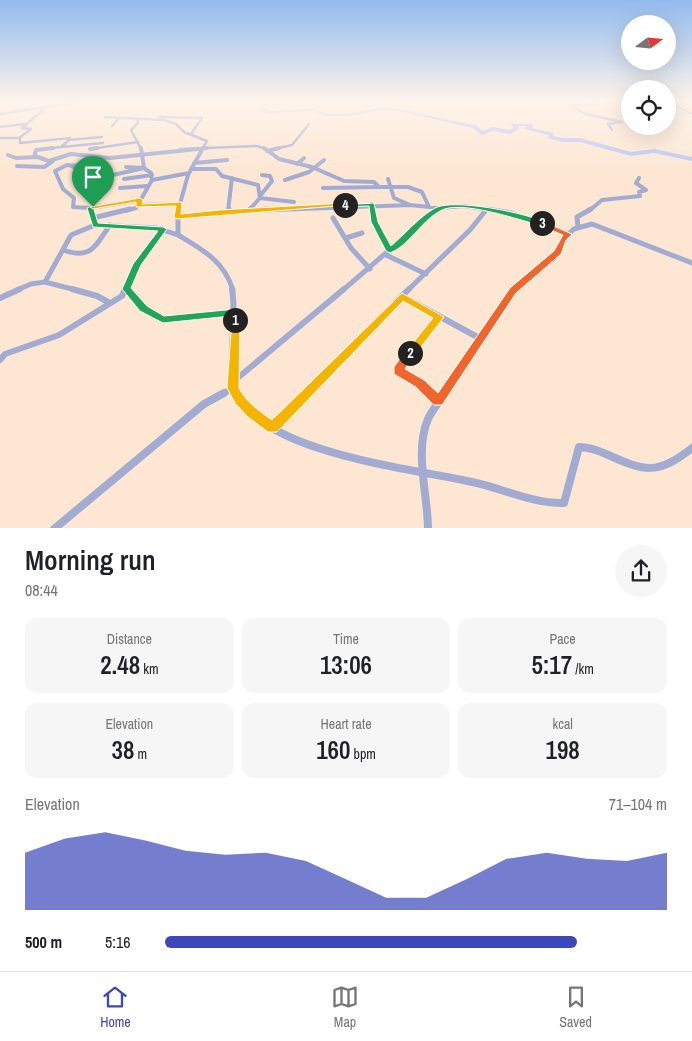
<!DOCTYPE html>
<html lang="en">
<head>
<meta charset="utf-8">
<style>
  body { margin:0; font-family:"Archivo Narrow",sans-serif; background:#f6f6f6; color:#202124; height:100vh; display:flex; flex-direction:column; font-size:19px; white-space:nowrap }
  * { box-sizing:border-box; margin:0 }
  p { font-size:16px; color:#757577 }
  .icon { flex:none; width:28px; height:28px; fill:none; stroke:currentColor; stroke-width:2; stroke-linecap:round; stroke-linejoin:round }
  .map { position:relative; height:528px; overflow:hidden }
  .details { display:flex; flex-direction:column; background:#fff; flex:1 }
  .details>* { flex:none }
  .needle { width:32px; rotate:74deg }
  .controls { position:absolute; left:621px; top:15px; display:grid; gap:10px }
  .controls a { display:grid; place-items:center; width:55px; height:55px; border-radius:50%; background:#fff; box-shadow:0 5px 20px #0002; font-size:25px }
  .pin { position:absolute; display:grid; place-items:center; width:42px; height:42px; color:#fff; margin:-51px -21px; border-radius:50% 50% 50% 0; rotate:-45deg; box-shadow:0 0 5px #0007 }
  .pin .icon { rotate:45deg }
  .km { position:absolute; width:25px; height:25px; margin:-12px; border-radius:50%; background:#222; color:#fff; font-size:14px; line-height:25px; text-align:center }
  .round { display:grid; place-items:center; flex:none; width:52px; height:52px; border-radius:26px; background:#f6f6f6 }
  .summary { display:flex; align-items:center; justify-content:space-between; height:85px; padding:0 25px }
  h1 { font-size:28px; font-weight:600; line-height:38px }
  .figures { display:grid; grid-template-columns:repeat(3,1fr); gap:8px; height:85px; padding:5px 25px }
  .figures div { display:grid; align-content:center; border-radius:12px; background:#f6f6f6; text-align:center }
  .figures b { font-size:25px; font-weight:600 }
  .figures small { font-size:14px; font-weight:400 }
  .figures p { font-size:14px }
  .chart { height:140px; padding:10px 25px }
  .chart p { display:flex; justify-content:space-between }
  .chart svg { width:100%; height:90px; margin-top:5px; fill:#3b47ba; opacity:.7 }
  ul { padding:0 25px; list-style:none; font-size:16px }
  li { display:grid; grid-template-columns:80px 60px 1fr; align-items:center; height:38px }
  li i { height:12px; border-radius:6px; background:#3b47ba }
  .tabs { display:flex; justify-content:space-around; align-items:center; height:70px; border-top:1px solid #e0e0e0; background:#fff; font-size:14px; color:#757577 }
  .tabs a { display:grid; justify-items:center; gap:2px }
  .tabs .on { color:#3b47ba }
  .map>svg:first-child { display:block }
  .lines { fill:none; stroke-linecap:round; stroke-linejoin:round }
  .river { fill:#b4c2f6; fill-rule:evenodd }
  .minor-far4 { stroke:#a2acd2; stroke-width:2.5 }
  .minor-far3 { stroke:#a2acd2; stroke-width:4 }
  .minor-far2 { stroke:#a2acd2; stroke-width:5 }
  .minor-far1 { stroke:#a2acd2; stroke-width:6 }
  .minor { stroke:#a2acd2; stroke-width:8 }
  .tertiary { fill:#a2acd2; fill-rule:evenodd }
  .split-1 { fill:#22a559; stroke:#fff }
  .split-2 { fill:#f5b400; stroke:#fff }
  .split-3 { fill:#f0652b; stroke:#fff }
  .split-4 { fill:#22a559; stroke:#fff }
  .split-5 { fill:#f5b400; stroke:#fff }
</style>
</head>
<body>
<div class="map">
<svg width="692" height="529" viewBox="0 0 692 529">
  <rect width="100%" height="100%" fill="#fde6d2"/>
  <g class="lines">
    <path class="river" d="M262 101H266L264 108 269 111 316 109 326 114H349L381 108 399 109 477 126 483 131 493 127 509 130 514 128 511 125V124H532L534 125 531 128 554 133 553 136 562 138H580L631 152 654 149 692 157V161L654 153 631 156 580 142H562L548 138 549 135 525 129 526 126H518L519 129 510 134 493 131 482 135 473 128 399 111 381 110 349 116H325L315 111 268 113 260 109Z"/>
    <path class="minor-far4" d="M562 101 586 114 622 122 608 124 612 130
      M570 106 621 101
      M0 114 85 101
      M105 117 164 120 176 124 184 132 207 141 202 149
      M159 117 202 118 191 134
      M138 118V123L131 130 141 149
      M112 126 119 118
      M0 127 25 124
      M0 138H20V143L70 138
      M19 138 31 129 22 128 45 108
      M69 140 102 137
      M61 147 103 143
      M42 149 61 147 70 139
      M90 149 138 142
      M180 149 257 146 266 149
      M274 149 292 145 309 124"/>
    <path class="minor-far3" d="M264 148 279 159 312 167 344 181 374 182 379 187H408L422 192 429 207
      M90 149 97 148
      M267 151 279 148
      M8 155 16 158 38 157 49 161 71 154 110 158 207 148
      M34 157 36 150 53 148
      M194 163 227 160
      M297 164 304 158
      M69 165 99 178 144 168 126 167
      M17 166 44 167 53 161
      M99 167 67 165 55 171 63 189 74 198 73 207 91 208 140 200
      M191 169H216L222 176 258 185 260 198 248 211
      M124 179 152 175
      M388 179 394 198 410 205 439 208
      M152 180 189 173
      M285 180 309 172 324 160
      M120 188 147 186
      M323 188 379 187
      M260 196 272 181 270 176 262 175
      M260 198 294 202
      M372 204 373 211
      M138 205 180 204
      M91 208 92 211
      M125 211 136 208 152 180 151 173 144 168 141 148
      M178 211 188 175 203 148
      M228 211 232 178
      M245 211 410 205
      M436 211 439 208 464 206 495 211
      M589 211 602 200 640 196 639 192 646 190 636 183 639 178"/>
    <path class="minor-far2" d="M91 209 95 225 157 228 178 235
      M178 209V235C203 250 224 261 233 290
      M373 209 375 222 390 251
      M487 209 511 213 568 234
      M248 211 250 209
      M228 212 229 209
      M177 217 268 209
      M93 218 130 209
      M333 218 351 248 370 269
      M578 227 577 217 591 209
      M346 238 362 233
      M63 250C92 260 95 246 110 225
      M386 255 426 274
      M45 282 76 290
      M17 290 31 284 45 282 71 235 95 225
      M125 290 137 264 163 229
      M343 290 437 209
      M408 290 470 230 486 210
      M514 290 554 258 563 239 574 229 592 224 692 263"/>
    <path class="minor-far1" d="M72 289 97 296 108 302
      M126 289 143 309 163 319 236 312
      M232 289C238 322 225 364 237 394
      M402 296 481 339
      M0 298 20 289
      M0 360 5 354 59 335 122 296 125 289
      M234 381 344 289
      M222 394 233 388
      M305 394 409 289
      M431 394 420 383 398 370 440 317
      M444 394 515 289"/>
    <path class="minor" d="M236 393C266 454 410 468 472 482 502 488 533 504 564 503L579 447C589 447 597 450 606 454 644 471 657 476 692 448
      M430 393 438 401
      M272 428 307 393
      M54 529 204 404 224 393
      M428 529C428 495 414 452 428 419 432 410 440 401 445 393"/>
    <path class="tertiary" d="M668 101 692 113V115L668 103Z"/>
  </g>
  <linearGradient id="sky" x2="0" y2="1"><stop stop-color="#93baee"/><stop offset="0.58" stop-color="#fef4eb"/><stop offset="1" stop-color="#fef4eb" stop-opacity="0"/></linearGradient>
  <rect width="692" height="175" fill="url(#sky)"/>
  <path class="split-1" d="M91 206 96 207 94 209 98 223 163 227 167 229 141 265 131 288 147 306 164 316 236 309 240 312 238 323H232L231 316 163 323 140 311 122 289 133 264 158 231 93 227 87 208Z"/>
  <path class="split-2" d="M402 293 444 317 414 356H406L405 353 433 318 403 301 277 432H268L248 417 235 403 227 388 232 318 235 317 240 320 239 388C246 402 259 411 272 420Z"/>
  <path class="split-3" d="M539 222H544L572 234 566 240 561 254 516 293 442 405H434L416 387 394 374V367L406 350H414L415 353 405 369 424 380 438 393 510 288 554 251 563 235 539 225Z"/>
  <path class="split-4" d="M374 203 378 222 391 246C405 234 419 217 435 208 452 198 530 213 545 223L542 226C519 220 460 199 440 211 421 221 409 246 390 253L386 251 371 222 369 206 345 207 342 205Z"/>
  <path class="split-5" d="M140 198 143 200 142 204 182 202 181 214 219 210 345 203 349 205 177 219 174 217 176 206 136 207V202L93 209 90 207Z"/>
</svg>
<div class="controls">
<a><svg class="needle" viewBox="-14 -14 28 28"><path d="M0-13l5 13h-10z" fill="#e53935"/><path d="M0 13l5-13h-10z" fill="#757577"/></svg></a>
<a><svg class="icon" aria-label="locate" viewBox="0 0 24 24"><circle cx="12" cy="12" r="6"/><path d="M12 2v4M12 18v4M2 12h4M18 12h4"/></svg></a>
</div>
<div class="pin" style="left:93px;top:207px;background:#1e9e55"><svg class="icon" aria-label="arrive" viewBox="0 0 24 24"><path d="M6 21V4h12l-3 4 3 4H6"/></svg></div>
<b class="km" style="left:235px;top:320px">1</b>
<b class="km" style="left:410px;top:353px">2</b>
<b class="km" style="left:542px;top:223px">3</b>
<b class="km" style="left:345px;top:205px">4</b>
</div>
<section class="details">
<div class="summary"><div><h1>Morning run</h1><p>08:44</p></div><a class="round"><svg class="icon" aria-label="share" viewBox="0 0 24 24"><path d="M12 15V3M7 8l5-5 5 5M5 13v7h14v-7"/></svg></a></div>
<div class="figures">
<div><p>Distance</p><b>2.48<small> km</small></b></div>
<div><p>Time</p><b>13:06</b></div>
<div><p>Pace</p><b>5:17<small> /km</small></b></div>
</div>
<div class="figures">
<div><p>Elevation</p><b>38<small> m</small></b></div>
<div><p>Heart rate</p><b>160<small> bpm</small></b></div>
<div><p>kcal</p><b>198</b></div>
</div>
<div class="chart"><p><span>Elevation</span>71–104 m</p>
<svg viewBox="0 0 160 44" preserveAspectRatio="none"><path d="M0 44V16L10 9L20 6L30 10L40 15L50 17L60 16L70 20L80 29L90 38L100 38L110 29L120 19L130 16L140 19L150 20L160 16V44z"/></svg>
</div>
<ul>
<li><b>500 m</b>5:16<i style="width:82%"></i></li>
</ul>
</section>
<nav class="tabs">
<a class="on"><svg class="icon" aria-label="home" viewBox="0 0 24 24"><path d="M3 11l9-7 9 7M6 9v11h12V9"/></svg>Home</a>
<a><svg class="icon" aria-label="map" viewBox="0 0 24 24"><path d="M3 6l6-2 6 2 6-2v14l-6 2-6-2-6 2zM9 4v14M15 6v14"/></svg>Map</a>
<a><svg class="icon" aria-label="saved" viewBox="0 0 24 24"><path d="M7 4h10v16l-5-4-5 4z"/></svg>Saved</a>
</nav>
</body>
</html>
